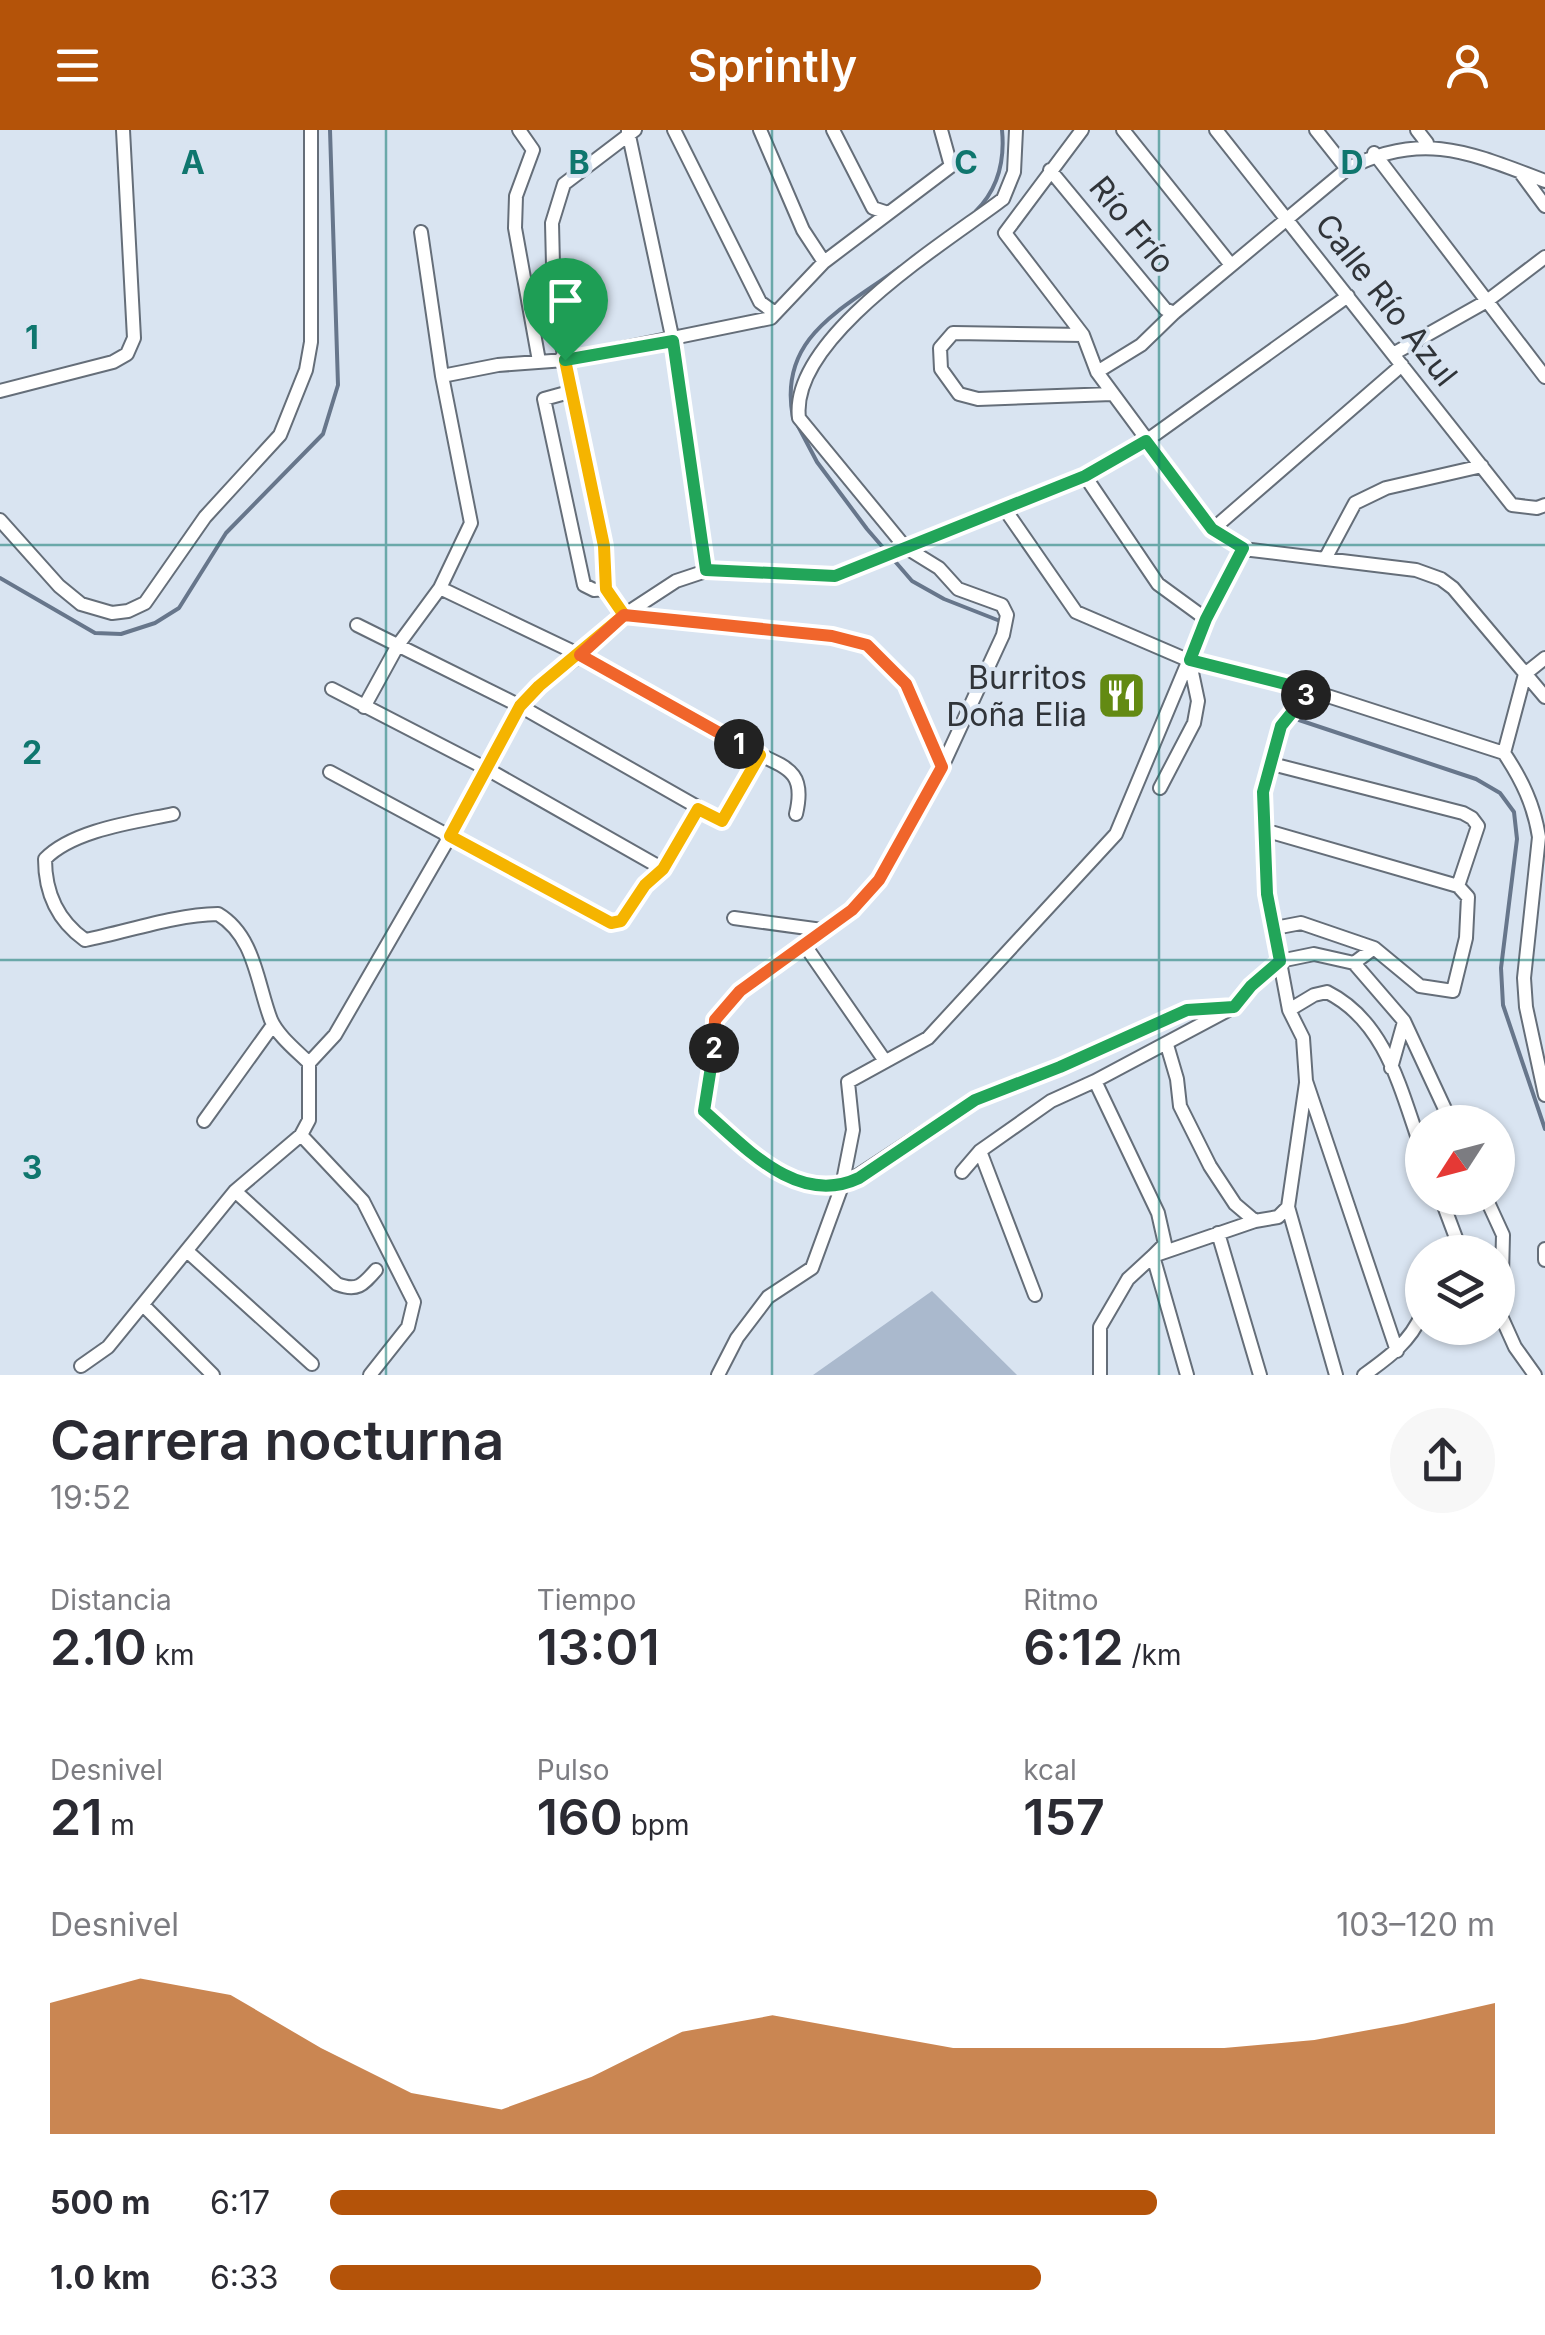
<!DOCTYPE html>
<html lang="es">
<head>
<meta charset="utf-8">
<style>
  body { margin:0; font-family:Inter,sans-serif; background:#f7f7f7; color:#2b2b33; height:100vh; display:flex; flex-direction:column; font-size:38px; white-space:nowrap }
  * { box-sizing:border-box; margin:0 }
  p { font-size:32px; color:#7c7c81 }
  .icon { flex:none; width:55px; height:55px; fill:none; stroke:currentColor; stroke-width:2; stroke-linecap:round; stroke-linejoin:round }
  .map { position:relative; height:1245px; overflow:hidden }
  .panel { display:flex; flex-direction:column; background:#fff; flex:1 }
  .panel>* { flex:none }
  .needle { width:65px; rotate:234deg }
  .tools { position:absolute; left:1405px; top:975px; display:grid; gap:20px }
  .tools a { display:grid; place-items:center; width:110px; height:110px; border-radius:50%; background:#fff; box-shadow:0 2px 8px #0004; font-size:50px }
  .pin { position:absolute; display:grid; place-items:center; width:85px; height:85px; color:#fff; margin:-102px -42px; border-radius:50% 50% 50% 0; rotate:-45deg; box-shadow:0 0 10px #0007 }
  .pin .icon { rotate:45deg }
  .km { position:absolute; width:50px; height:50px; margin:-25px; border-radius:50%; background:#222; color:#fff; font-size:28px; line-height:50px; text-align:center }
  .round { display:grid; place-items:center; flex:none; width:105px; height:105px; border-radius:52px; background:#f7f7f7 }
  .summary { display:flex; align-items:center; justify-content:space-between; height:170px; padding:0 50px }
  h1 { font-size:55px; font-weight:600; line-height:75px }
  .stats { display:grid; grid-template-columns:repeat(3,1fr); gap:15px; height:170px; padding:10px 50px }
  .stats div { display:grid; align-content:center }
  .stats b { font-size:50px; font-weight:600 }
  .stats small { font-size:28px; font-weight:400 }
  .stats p { font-size:28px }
  .chart { height:280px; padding:20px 50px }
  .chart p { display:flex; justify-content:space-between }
  .chart svg { width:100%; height:180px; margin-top:10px; fill:#b45309; opacity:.7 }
  ul { padding:0 50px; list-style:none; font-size:32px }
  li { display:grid; grid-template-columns:160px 120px 1fr; align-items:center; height:75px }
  li i { height:25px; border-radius:12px; background:#b45309 }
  header { display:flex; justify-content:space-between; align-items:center; height:130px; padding:0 50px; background:#b45309; color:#fff; font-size:45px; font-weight:600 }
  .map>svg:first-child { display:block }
  .green { fill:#aab9cd }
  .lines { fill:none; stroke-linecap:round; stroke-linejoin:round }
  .stream { stroke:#67768b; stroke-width:4 }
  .minor-casing { stroke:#656e79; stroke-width:16 }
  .minor { stroke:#fff; stroke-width:12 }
  .split-1-casing { stroke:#fff; stroke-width:20 }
  .split-2-casing { stroke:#fff; stroke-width:20 }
  .split-3-casing { stroke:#fff; stroke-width:20 }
  .split-4-casing { stroke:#fff; stroke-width:20 }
  .split-1 { stroke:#f5b400; stroke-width:12 }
  .split-2 { stroke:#f0652b; stroke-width:12 }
  .split-3 { stroke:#22a559; stroke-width:12 }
  .split-4 { stroke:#22a559; stroke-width:12 }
  .grid { fill:none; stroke:#0f766e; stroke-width:2.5; stroke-opacity:0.55 }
  .labels { text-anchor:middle; stroke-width:8; stroke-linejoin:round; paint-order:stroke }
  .street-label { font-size:32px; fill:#303439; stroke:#d9e4f1 }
  .poi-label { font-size:32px; fill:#303439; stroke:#d9e4f1; text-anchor:end }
  .grid-label { font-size:32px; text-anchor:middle; font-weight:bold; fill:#0f766e; stroke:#d9e4f1; stroke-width:8; stroke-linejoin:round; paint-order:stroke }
</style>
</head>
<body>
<header><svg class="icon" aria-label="menu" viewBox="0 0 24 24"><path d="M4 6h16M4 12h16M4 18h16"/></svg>Sprintly<svg class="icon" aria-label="person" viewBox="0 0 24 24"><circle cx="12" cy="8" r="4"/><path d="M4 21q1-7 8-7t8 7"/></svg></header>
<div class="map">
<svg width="1545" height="1245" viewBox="0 0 1545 1245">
  <rect width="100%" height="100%" fill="#d9e4f1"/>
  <path class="green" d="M932 1161 1017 1245H813Z"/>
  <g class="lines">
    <path class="stream" d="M976 81C998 59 1005 31 1002 0
      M793 288C777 206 844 179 900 137
      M798 296 817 332 867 399 912 451 944 469 1000 491
      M0 448 95 503 121 504 155 493 179 478 226 403 323 304 338 255 330 0
      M1299 590 1476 649 1500 663 1514 682 1517 709 1501 838 1503 875 1545 999"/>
    <defs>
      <path id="minor" d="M519 0 533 20 516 66 515 98 539 231
        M635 0 564 54 552 93 554 177 604 416 606 459 624 485 833 506 867 515 906 554 942 637
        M674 0 760 172 775 183
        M760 0 803 100 824 132
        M833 0 873 78 888 83
        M1016 0 1014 42 1003 69C945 113 789 208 799 288L905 417 939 438 958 459 1002 475 1007 485 1003 505 942 637 879 750 851 780 740 861 715 890 713 930 704 981C743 1015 785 1063 842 1056L975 969 1060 937 1187 880 1234 877 1251 856 1280 831 1314 824 1354 833 1404 891 1451 992
        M1082 0 1005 103 1083 205 1097 242 1213 399 1243 419 1416 440 1441 449 1453 458 1545 567
        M1123 0 1231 135
        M1216 0 1512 375 1537 378 1545 375
        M1316 0 1347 39
        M1417 0 1427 13
        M628 1 673 211 706 441
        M1374 23 1545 247
        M1050 40 1165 179 1174 183
        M1520 42 1545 76
        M1083 205 953 203 940 218 941 239 959 264 978 269 1112 264
        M1393 224 1487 171 1545 127
        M1097 242 1141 215 1174 183 1347 39C1423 0 1471 23 1545 51
        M442 246 498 235 565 230 771 188 824 132 951 36 941 0
        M0 261 113 232 127 224 134 208 123 0
        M573 261 544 269 584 455 594 460 606 459
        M1085 346 1158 454 1206 489
        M1004 378 1076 482 1190 531 1309 560 1504 623C1522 650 1534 675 1539 707L1524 848 1526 877 1545 965
        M0 390 59 456 81 474 112 483 128 481 145 473 205 387 280 305 306 240 311 212V0
        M1213 399 1402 235
        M1325 429 1355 373 1386 358 1482 336
        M440 458 580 525 760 625C792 639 805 646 796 684
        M357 495 520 576 722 691 760 625
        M332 559 487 639 663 739
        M1309 560 1281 596 1263 662 1267 763 1289 880 1303 908 1306 951 1397 1221
        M364 577 398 515 440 458 471 393 442 246 421 102
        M1504 623 1525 544 1545 528
        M1272 634 1463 683 1472 688 1478 696 1458 756 1468 767 1466 808 1453 861 1420 856 1374 818
        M330 642 611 793 621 791 645 755 663 739 697 679
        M1160 658 1194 593 1198 571 1190 533
        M173 684C135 692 73 700 45 729 45 763 57 790 85 810 130 801 173 785 218 784 255 806 257 854 271 890 278 906 297 921 309 933
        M1264 700 1458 756
        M734 788 822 800
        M1275 798 1301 793 1374 818 1354 833
        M804 814 885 931
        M1289 880 1314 865 1327 862C1387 892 1401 962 1422 1020
        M1167 915 1177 949 1180 976 1210 1036 1235 1074 1255 1091 1278 1087 1288 1077
        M1391 938 1404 892
        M1095 951 1158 1083 1165 1114 1153 1126 1187 1245
        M1306 953 1288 1077 1336 1245
        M204 991 273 895
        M301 1005 363 1071 414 1172 408 1197 370 1245
        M980 1021 1035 1165
        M962 1042 980 1021 1051 971 1095 951 1232 878
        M235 1061 337 1154C357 1162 363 1155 376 1140
        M1441 1068 1456 1108 1450 1122
        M1486 1068 1503 1105 1501 1186 1515 1217 1535 1245
        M1218 1103 1260 1245
        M1545 1119V1130
        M187 1121 312 1234
        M144 1176 213 1245
        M81 1236 108 1217 235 1061 301 1005 309 990V933L335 905 450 706 520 576 539 556 580 525 624 485 676 451 706 441 835 445 1085 346 1146 311 1348 166
        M718 1245 737 1208 768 1167 812 1138 842 1056 853 1000 848 952 928 908 1116 704 1206 489 1243 419
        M1100 1245V1197L1128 1149 1153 1126 1255 1091
        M1364 1245C1389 1227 1410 1212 1422 1184"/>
    </defs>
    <use href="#minor" class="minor-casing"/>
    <use href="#minor" class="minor"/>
  </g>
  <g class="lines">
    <defs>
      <path id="split-1" d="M565 230 604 416 606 459 624 485 539 556 520 576 450 706 611 793 621 791 645 755 663 739 698 679 722 691 760 625 739 614"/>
      <path id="split-2" d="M714 918 715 890 740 861 852 780 879 750 942 637 906 554 867 515 832 506 624 485 580 525 739 614"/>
      <path id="split-3" d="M714 918 704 981C746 1018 798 1077 859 1048L975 970 1060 937 1187 880 1234 877 1251 856 1280 831 1267 764 1263 662 1281 596 1306 565"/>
      <path id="split-4" d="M565 230 673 211 706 440 835 446 1085 346 1146 311 1212 399 1243 418 1206 489 1190 530 1309 560 1306 565"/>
    </defs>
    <use href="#split-1" class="split-1-casing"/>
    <use href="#split-2" class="split-2-casing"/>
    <use href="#split-3" class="split-3-casing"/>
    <use href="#split-4" class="split-4-casing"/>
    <use href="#split-1" class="split-1"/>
    <use href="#split-2" class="split-2"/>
    <use href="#split-3" class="split-3"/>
    <use href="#split-4" class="split-4"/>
  </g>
  <path class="grid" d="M386 0V1245M772 0V1245M1159 0V1245M0 415H1545M0 830H1545"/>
  <defs>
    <symbol id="restaurant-square" viewBox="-11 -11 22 22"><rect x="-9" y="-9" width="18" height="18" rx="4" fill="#638a13" stroke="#d9e4f1"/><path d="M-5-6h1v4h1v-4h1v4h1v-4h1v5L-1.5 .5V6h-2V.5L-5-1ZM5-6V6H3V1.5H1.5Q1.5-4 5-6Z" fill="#fff"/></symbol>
  </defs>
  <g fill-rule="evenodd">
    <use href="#restaurant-square" x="1094" y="538" width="55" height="55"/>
  </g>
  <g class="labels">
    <g class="street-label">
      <text transform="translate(1132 95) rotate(51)" y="11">Río Frío</text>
      <text transform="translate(1386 170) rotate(52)" y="11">Calle Río Azul</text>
    </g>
    <g class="poi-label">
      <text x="1087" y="559">Burritos<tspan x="1087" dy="37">Doña Elia</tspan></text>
    </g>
  </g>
  <g class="grid-label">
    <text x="193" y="44">A</text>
    <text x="579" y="44">B</text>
    <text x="966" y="44">C</text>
    <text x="1352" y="44">D</text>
    <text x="32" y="219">1</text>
    <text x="32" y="634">2</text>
    <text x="32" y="1049">3</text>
  </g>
</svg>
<div class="tools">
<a><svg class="needle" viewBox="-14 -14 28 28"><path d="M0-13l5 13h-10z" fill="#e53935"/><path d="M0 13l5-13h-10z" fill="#7c7c81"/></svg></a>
<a><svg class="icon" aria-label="layers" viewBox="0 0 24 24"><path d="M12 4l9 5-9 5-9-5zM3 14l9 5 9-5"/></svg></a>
</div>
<div class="pin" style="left:565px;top:230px;background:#1e9e55"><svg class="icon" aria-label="arrive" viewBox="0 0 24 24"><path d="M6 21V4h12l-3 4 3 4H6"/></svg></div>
<b class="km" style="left:739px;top:614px">1</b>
<b class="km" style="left:714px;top:918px">2</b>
<b class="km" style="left:1306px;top:565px">3</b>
</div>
<section class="panel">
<div class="summary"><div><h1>Carrera nocturna</h1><p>19:52</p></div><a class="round"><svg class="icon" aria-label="share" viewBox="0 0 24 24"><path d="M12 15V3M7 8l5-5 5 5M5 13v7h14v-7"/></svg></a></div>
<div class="stats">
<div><p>Distancia</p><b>2.10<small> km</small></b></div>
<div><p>Tiempo</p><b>13:01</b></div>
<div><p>Ritmo</p><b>6:12<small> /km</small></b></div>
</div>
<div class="stats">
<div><p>Desnivel</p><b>21<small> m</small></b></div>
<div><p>Pulso</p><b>160<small> bpm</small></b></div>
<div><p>kcal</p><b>157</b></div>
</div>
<div class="chart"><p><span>Desnivel</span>103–120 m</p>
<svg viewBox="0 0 160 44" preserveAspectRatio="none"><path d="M0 44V12L10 6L20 10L30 23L40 34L50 38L60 30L70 19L80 15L90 19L100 23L110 23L120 23L130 23L140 21L150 17L160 12V44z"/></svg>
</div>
<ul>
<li><b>500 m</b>6:17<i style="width:71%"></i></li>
<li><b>1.0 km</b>6:33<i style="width:61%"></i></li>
</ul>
</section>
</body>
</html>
